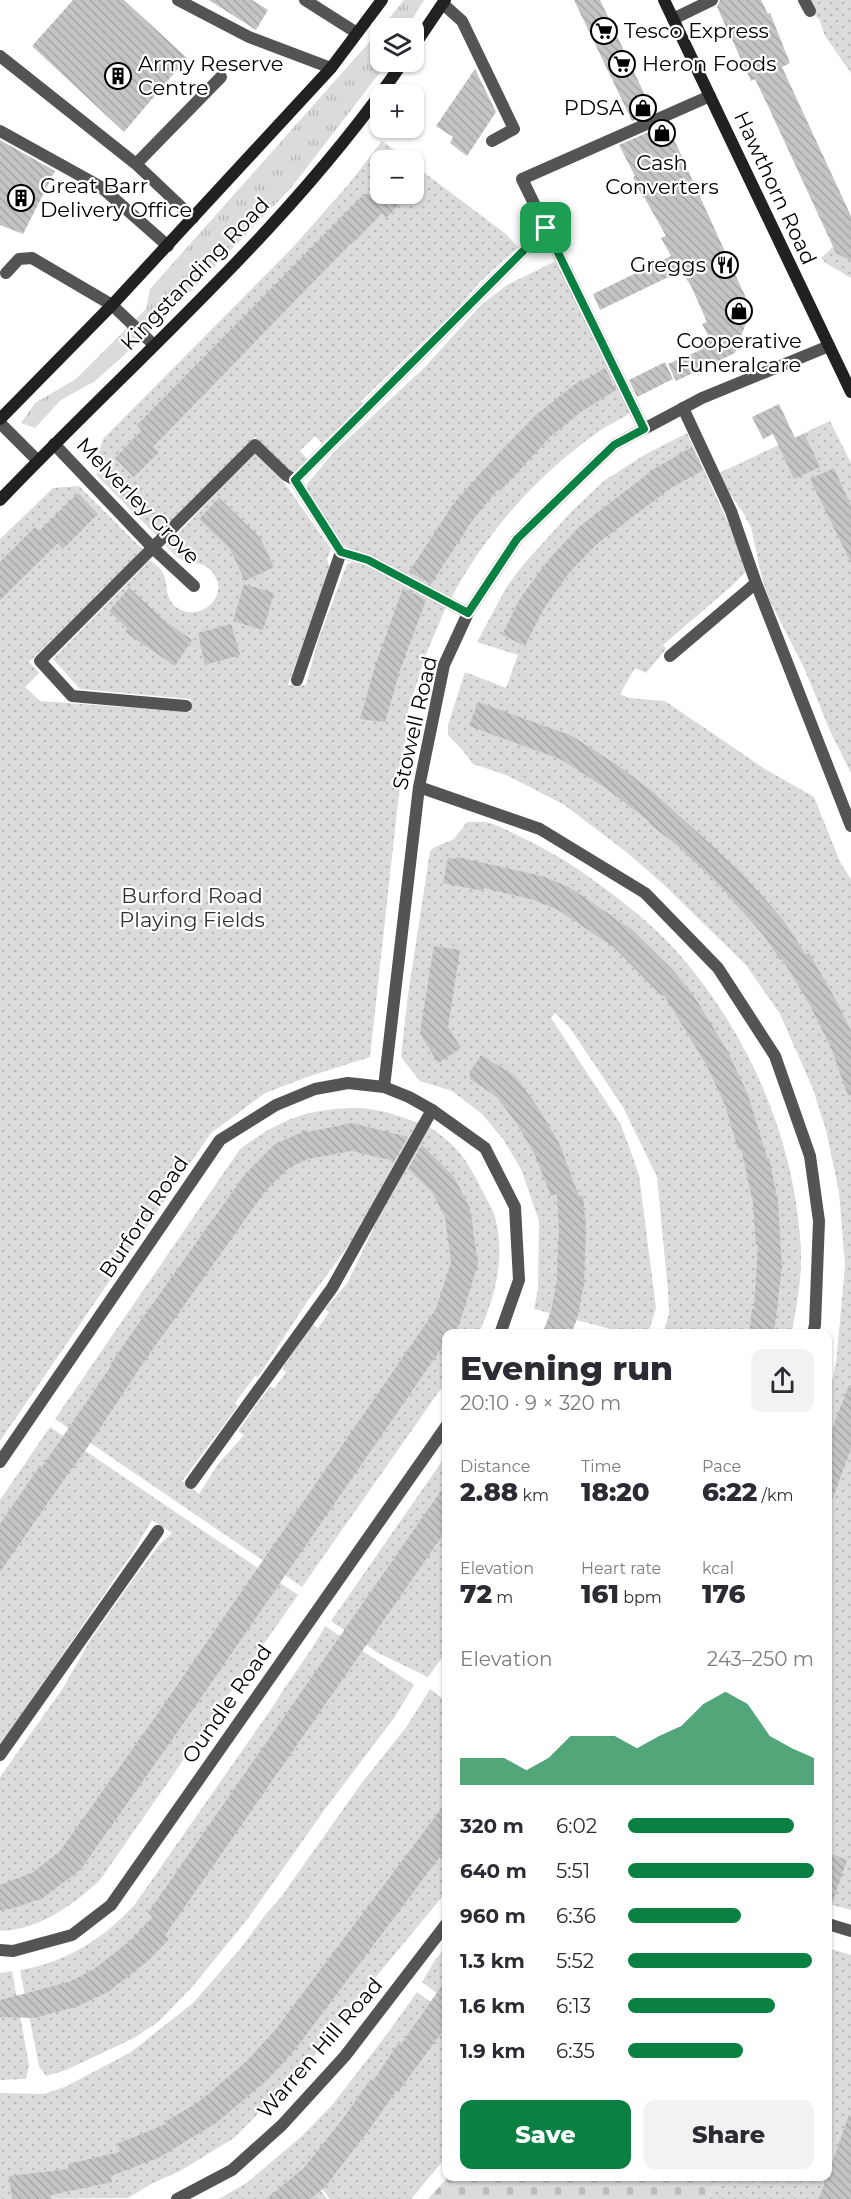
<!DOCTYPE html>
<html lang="en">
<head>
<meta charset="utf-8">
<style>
  body { margin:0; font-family:Montserrat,sans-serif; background:#f2f2f3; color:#2b2b33; height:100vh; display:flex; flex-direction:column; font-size:22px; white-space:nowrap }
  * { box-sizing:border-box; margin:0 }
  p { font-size:20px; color:#7c7c81 }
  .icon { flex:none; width:33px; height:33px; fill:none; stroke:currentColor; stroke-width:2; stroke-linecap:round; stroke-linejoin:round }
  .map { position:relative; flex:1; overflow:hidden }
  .details { position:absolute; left:442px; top:1329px; width:390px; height:852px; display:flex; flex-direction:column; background:#fff; border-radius:12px; box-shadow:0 2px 4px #0004 }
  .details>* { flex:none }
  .fabs { position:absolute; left:370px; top:18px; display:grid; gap:12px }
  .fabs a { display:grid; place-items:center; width:54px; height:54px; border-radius:12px; background:#fff; box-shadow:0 2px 4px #0004; font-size:30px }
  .pin { position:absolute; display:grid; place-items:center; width:51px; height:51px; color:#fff; margin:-26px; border-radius:12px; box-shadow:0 3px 9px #0006 }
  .round { display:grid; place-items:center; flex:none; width:63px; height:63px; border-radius:12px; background:#f2f2f3 }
  .overview { display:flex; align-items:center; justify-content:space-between; height:102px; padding:0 18px }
  h1 { font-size:33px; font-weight:800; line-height:45px }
  .metrics { display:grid; grid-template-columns:repeat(3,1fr); gap:9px; height:102px; padding:6px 18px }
  .metrics div { display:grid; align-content:center }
  .metrics b { font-size:26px; font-weight:800 }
  .metrics small { font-size:16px; font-weight:400 }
  .metrics p { font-size:16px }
  .chart { height:168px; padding:12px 18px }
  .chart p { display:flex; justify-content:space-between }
  .chart svg { width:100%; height:108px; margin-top:6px; fill:#0b8043; opacity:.7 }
  .action { display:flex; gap:12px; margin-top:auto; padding:12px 18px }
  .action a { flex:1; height:69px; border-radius:12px; background:#0b8043; color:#fff; font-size:24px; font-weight:800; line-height:69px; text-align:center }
  .action a+a { background:#f2f2f3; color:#2b2b33 }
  ul { padding:0 18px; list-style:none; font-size:20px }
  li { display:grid; grid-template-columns:96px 72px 1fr; align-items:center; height:45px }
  li i { height:15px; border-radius:8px; background:#0b8043 }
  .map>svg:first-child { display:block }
  .grass { fill:url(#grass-tufts) }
  .cemetery { fill:url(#cemetery-stones) }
  .park { fill:url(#park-dots) }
  .building { fill:url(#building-back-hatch) }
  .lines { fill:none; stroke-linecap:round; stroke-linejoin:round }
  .lane { stroke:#545454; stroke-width:12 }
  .street { stroke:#545454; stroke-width:12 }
  .secondary { stroke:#212121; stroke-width:12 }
  .route-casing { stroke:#fff; stroke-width:12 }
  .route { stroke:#0b8043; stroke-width:8 }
  .labels { text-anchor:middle; stroke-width:4.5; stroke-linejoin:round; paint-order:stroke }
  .poi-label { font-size:21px; fill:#000; stroke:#fff; text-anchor:start }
  .street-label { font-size:21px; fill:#000; stroke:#fff }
  .park-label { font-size:21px; fill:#323232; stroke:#fff }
</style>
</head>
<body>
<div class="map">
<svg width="851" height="2199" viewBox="0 0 851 2199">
  <defs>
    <pattern id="grass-tufts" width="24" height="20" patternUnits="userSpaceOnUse" patternTransform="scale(1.5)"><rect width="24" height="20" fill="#dbdbdb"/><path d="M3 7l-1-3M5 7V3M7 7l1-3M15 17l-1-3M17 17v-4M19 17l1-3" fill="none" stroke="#bababa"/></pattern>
    <pattern id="cemetery-stones" width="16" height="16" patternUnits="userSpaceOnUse" patternTransform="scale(1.5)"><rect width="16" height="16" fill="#dbdbdb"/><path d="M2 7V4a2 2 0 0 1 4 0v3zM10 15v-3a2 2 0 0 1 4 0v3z" fill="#bababa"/></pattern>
    <pattern id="park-dots" width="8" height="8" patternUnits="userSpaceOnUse" patternTransform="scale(1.5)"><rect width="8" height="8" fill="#dbdbdb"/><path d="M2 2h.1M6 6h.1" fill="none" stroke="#bababa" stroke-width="1.8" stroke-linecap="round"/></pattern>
    <pattern id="building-back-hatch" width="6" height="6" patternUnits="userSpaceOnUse" patternTransform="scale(1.5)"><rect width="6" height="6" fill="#c4c4c4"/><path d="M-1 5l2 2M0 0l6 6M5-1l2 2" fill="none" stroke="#a7a7a7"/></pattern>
  </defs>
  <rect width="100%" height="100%" fill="#fff"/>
  <path class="grass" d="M404 0H424L407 28H381Z
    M381 29V62H388L291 188 158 325 95 381 61 400 35 428 21 423 35 403 76 379 146 309 150 289Z"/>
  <path class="cemetery" d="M448 2177H717L708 2199H428Z"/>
  <path class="park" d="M804 0H851V73L825 36 819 19 810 11Z
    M382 141 409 160H381V194H414V165L506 234 518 247 481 281 453 313 361 401 364 405 322 443 315 436 300 451 308 460 298 472 288 471 255 437 158 537 97 476 96 461 103 439 294 246 348 185Z
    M851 230V278L826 263 821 258Z
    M558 260 630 413C620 420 608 425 598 432 537 475 485 534 450 600L349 548 336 539 306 490 308 483 333 453 425 367 481 305 507 285Z
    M830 421 851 463V773L831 733 805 670 769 599 762 578 751 527 742 511 725 487 719 473Z
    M687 433 749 568 734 584 663 645 666 649 646 673 635 668 620 694 629 698 665 701 765 769 814 797 841 864 851 879V1910L828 1904V1397L836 1364 845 1265 839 1192 826 1130 813 1089 780 1014 746 965 661 882 625 851 563 804 506 775 473 764 461 748 448 735V725L465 672 506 688 518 655 477 642 506 588 522 566 572 511 605 480 646 454Z
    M255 452 276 471 331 549 327 559 330 570 288 685H306L318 640 347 564 352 562 365 565 447 605 426 654 408 711 370 1057 310 1076 265 1093 211 1133 0 1441V539L53 488 79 486 142 549 116 579 100 591 88 605 29 662 39 673 25 687 40 701 191 712V699L80 689 53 659 150 560C154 564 161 568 163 573 168 584 165 599 176 607 198 624 231 597 213 573 202 559 191 565 180 559 175 556 170 550 166 546Z
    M467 822C475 822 483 821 490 823 500 826 510 832 519 836 541 847 562 858 582 872 616 896 652 923 679 954 751 1037 796 1143 801 1252 802 1279 796 1307 792 1333H663L669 1314 668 1291 657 1177 623 1107 570 1028 555 1013 551 1018 620 1123 630 1149 639 1175 656 1308 650 1327 646 1334 626 1333 534 1309 538 1289 539 1221 521 1169 503 1139 481 1113 452 1091 420 1081 401 1057 408 995 430 851 433 848 454 839Z
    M363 1108 386 1112 419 1123 366 1217 360 1224 362 1227 307 1302 258 1377 255 1376 235 1403 238 1406 182 1481 199 1494 218 1464 244 1435 238 1431 270 1386 274 1389 286 1372 282 1369 312 1324 318 1328 329 1312 325 1309 348 1282 374 1227 379 1213 428 1126C457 1146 465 1156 481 1188 485 1197 492 1207 495 1217 506 1258 495 1296 479 1333L447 1334V1380L302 1587 55 1419 240 1149C284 1117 309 1108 363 1108Z
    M50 1427 298 1595 100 1880C73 1905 39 1930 0 1931V1777L63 1688 91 1639 126 1589 159 1545 172 1533 152 1520 135 1549 0 1746V1500Z
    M447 1454V1651L428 1677 378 1653 331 1621Z
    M325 1626 414 1685 394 1718 325 1809 246 1921 193 1986 158 2022 134 2038 66 2070 46 2076 39 2066 20 1970C65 1963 105 1938 135 1904L274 1705C290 1678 311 1653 325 1626Z
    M430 1689 447 1702V1891L365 1990 327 2041 295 2077 234 2138 180 2171 153 2183 128 2198 0 2199V2093L44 2094 67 2086 131 2052 193 2003 241 1948 265 1915 281 1897 361 1784 407 1726Z
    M447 1946V2001L422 1982 435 1960Z
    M828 1948 851 1955V2199H708L717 2177 828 2176Z
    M12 1971 29 2065 26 2079 0 2080V1973Z
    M417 1992 447 2014V2156L411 2199H330L301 2164 327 2199H219L248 2182 303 2135 333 2104 390 2030Z"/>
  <path class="building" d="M73 0H124L187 58 124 132 32 46Z
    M209 0H252L268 10 256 30Z
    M574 0H600L653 112 632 121Z
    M720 0H761L768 14 770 13 790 63 782 67 851 216V261L836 253 767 104 755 79 751 81 717 7Z
    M475 69 496 112 467 156 450 143 453 137 436 126Z
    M667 124 751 309 735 353 676 381 668 364 703 349 700 341 709 337 702 324 707 322 691 286 681 271 600 310 593 294 671 256 661 238 666 236 644 197 643 198 633 177 635 176 619 145Z
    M0 140 55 171 23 234 0 225Z
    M364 194H409L386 218 382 213 353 243 352 242 153 447 159 452 134 477 115 458 142 430 137 425Z
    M665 362 673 379 637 397 629 380Z
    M605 368 616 390 582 411 552 435 500 491 498 489 474 518 431 584 409 572 454 503 501 451 536 415 582 379 583 381Z
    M779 404 795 438 804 434 820 467 794 479 773 434 763 439 752 417Z
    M692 447 703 470 668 490 597 544 569 573 543 610 525 646 502 635 521 597 550 558 579 527 654 469Z
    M834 468 851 506V563L810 479Z
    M78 493 98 514 63 549 58 543 0 600V562L35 527 39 531Z
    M219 498 260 538 274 567 245 581 230 549 199 519Z
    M244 584 274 593 263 630 233 621Z
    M129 588 165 621 192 640 175 666 125 632 128 629 109 611Z
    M403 588 426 600 400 670 385 722 360 719 376 663Z
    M231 624 240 655 205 665 198 633Z
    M478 702 572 736 620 767 653 792 741 872 784 921 806 955 809 953 834 997 851 1031V1095L848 1096 832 1050 809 1003 782 959 780 960 764 936 720 886 677 845 648 823 650 822 607 789 581 772 560 759 469 726Z
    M457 857 542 876 569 887 631 929 673 970 694 996 728 1052 748 1095 767 1158H769L778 1202 782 1267 774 1334H749L752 1308 754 1309 758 1245H756L753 1203 741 1148 738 1149 725 1105 706 1064 664 995 662 996 615 948 558 910 534 900 484 888 483 891 443 883 448 858 456 859Z
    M434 946 460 950 448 1027 461 1048 438 1063 420 1033Z
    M481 1055 515 1076 537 1106 559 1143 579 1196H583L586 1230 584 1284 577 1319 571 1334H542L551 1311 557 1281 558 1236H559L557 1194 551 1196 535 1155 517 1124 497 1097 470 1079V1072Z
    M352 1123 408 1137 394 1161 352 1151 308 1159 290 1167 266 1190 141 1366 85 1451 65 1478 0 1572V1524L40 1466 42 1467 111 1366 110 1365 129 1337 246 1173 275 1144 307 1130 308 1132Z
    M422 1145 454 1177 470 1208 478 1264 456 1334H447V1340L183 1724 81 1869 43 1898 10 1909 0 1910V1885L32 1873 60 1851 158 1713 436 1309 451 1262 445 1217 432 1192 408 1169Z
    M849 1385H851V1449L830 1505H828V1439Z
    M447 1482V1529L165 1935 169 1939 150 1959 108 1992 78 2006 35 2018 0 2017V2000L69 1982 94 1969 130 1941 153 1917 148 1913Z
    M447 1801V1847L294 2051 268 2079 216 2123 160 2157 111 2176 112 2182 51 2195V2199H12L9 2176 69 2169 68 2164 120 2152 117 2144 166 2124 165 2122 200 2101 248 2060 276 2029Z
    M828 1853 847 1860 831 1906 828 1905Z
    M447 1978V2025L398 2092 396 2091 371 2127 325 2187 310 2199H266L304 2168 345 2116 371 2079 373 2081 398 2044 400 2046Z
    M849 2115 851 2116V2199H819Z"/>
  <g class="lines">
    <path class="lane" d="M305 0 357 33
      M804 0 810 11
      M673 19 712 0
      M0 56 136 164
      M0 131 101 187 168 246
      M193 218 136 164 221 77
      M6 273 19 259 32 258 112 305 154 345
      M683 408 731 511 756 583 851 826
      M0 423 38 461
      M644 429 522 179 710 96
      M468 613 368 560 341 552 295 480 546 228
      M670 656 756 583
      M297 680 341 552
      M186 706 72 696 40 661 255 445 286 475 295 480
      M191 1483 332 1288 432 1110
      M0 1755 158 1531"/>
    <path class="street" d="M178 0 249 37 331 68
      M443 4 462 21 514 129 492 141
      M54 444 154 549 194 586
      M419 787 540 829 645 893 718 968 775 1056 810 1156 819 1221 815 1325 813 1334
      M384 1087 419 787 444 665 468 613 517 539 614 445 702 398 829 346
      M0 1462 220 1140 276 1105 315 1089 348 1083 384 1087 409 1097 432 1110 485 1148 515 1207 519 1280 500 1334
      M828 1924 851 1931
      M0 1950 13 1951 72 1935 111 1905 447 1425
      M177 2199 232 2170 282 2125 345 2056 447 1923"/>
    <path class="secondary" d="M664 0 851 392
      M414 46 445 0
      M0 419 112 305 331 68 382 0
      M0 500C137 357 291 226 403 62"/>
  </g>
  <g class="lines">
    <defs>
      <path id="route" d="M546 228 644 429 614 445 517 539 468 613 368 560 341 552 295 480Z"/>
    </defs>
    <use href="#route" class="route-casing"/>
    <use href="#route" class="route"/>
  </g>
  <defs>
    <symbol id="supermarket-ring" viewBox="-11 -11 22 22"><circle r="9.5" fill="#fff" stroke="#000" stroke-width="1.5"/><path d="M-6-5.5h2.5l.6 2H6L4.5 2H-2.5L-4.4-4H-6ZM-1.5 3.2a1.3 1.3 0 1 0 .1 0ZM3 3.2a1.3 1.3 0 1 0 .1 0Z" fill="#000"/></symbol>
    <symbol id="building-ring" viewBox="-11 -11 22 22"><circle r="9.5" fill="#fff" stroke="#000" stroke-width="1.5"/><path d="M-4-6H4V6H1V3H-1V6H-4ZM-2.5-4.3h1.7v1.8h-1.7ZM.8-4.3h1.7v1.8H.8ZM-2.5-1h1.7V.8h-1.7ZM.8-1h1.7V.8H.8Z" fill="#000"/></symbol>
    <symbol id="shop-ring" viewBox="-11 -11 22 22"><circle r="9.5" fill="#fff" stroke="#000" stroke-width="1.5"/><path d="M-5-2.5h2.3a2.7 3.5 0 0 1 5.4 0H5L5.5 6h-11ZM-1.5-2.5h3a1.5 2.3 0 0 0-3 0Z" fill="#000"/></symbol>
    <symbol id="restaurant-ring" viewBox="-11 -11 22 22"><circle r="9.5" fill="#fff" stroke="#000" stroke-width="1.5"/><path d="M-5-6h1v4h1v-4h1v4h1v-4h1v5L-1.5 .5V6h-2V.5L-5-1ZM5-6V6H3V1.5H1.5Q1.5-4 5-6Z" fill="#000"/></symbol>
  </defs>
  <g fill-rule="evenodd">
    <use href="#supermarket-ring" x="589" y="16" width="30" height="30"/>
    <use href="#supermarket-ring" x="607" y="49" width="30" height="30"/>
    <use href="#building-ring" x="103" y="61" width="30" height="30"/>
    <use href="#shop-ring" x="628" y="93" width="30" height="30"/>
    <use href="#shop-ring" x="647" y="118" width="30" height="30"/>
    <use href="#building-ring" x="6" y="183" width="30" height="30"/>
    <use href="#restaurant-ring" x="710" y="250" width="30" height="30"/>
    <use href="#shop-ring" x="724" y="296" width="30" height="30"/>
  </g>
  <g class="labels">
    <g class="poi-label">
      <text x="624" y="38">Tesco Express</text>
      <text x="138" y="71">Army Reserve<tspan x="138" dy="24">Centre</tspan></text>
      <text x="642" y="71">Heron Foods</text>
      <text x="624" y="115" text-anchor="end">PDSA</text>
      <text x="662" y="170" text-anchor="middle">Cash<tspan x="662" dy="24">Converters</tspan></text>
      <text x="40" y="193">Great Barr<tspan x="40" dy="24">Delivery Office</tspan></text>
      <text x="706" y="272" text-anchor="end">Greggs</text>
      <text x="739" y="348" text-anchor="middle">Cooperative<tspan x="739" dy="24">Funeralcare</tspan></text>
    </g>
    <g class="street-label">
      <text transform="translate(775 188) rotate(65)" y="7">Hawthorn Road</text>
      <text transform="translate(195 274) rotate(-46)" y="7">Kingstanding Road</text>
      <text transform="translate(138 501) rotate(46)" y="7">Melverley Grove</text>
      <text transform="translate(415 723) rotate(-77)" y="7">Stowell Road</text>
      <text transform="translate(144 1217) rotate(-56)" y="7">Burford Road</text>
      <text transform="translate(227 1704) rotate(-55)" y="7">Oundle Road</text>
      <text transform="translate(320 2048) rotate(-49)" y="7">Warren Hill Road</text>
    </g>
    <g class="park-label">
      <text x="192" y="903">Burford Road<tspan x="192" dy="24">Playing Fields</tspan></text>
    </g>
  </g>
</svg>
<div class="fabs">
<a><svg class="icon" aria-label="layers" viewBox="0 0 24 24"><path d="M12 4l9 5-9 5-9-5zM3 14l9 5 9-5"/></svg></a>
<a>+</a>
<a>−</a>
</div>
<div class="pin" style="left:546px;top:228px;background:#1e9e55"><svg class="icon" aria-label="arrive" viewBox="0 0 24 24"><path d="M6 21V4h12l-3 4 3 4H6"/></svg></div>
<section class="details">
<div class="overview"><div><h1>Evening run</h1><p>20:10 · 9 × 320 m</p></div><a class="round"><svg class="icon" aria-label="share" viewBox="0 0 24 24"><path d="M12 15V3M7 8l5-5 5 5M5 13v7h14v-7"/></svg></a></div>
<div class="metrics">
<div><p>Distance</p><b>2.88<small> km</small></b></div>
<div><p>Time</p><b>18:20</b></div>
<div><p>Pace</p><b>6:22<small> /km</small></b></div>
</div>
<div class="metrics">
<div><p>Elevation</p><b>72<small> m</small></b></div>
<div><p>Heart rate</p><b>161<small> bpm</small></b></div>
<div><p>kcal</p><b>176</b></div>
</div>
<div class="chart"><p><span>Elevation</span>243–250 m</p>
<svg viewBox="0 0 160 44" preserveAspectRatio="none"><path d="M0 44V33L10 33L20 33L30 38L40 33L50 24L60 24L70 24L80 29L90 24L100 20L110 11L120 6L130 11L140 24L150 29L160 33V44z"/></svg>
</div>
<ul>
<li><b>320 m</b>6:02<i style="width:89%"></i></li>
<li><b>640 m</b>5:51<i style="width:100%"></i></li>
<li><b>960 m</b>6:36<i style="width:61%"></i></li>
<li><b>1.3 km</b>5:52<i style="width:99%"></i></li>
<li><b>1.6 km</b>6:13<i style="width:79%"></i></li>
<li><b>1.9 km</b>6:35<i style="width:62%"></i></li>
</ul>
<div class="action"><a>Save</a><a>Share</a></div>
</section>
</div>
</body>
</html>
